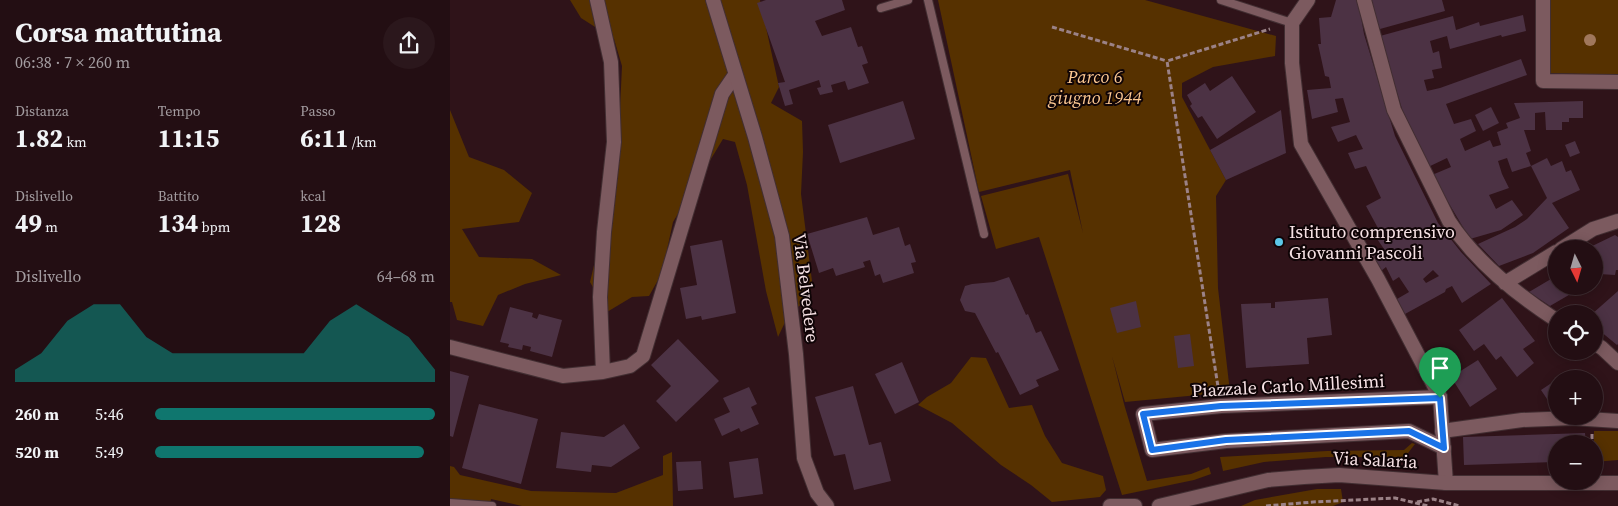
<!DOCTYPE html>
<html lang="it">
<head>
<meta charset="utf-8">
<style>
  body { margin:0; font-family:"Source Serif 4",serif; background:#2b171c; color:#f1f3f6; height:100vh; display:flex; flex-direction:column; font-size:19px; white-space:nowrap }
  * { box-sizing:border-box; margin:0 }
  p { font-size:16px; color:#a39ca0 }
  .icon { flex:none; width:28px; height:28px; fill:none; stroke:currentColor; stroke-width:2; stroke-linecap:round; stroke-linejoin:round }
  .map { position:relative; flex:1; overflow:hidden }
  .sheet { display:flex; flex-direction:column; background:#230e13; width:450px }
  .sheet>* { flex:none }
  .needle { width:32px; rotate:175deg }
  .tools { position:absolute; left:1098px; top:240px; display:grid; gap:10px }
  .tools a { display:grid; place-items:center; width:55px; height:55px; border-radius:50%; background:#230e13; box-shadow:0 2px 12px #0003,0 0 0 1px #402e33; font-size:25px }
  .pin { position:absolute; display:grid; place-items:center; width:42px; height:42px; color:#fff; margin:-51px -21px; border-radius:50% 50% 50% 0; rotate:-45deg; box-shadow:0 0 5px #0007 }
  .pin .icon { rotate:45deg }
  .round { display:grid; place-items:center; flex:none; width:52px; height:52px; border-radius:26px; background:#2b171c }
  .summary { display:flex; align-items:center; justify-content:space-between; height:85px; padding:0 15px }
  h1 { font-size:28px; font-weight:700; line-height:38px }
  .stats { display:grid; grid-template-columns:repeat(3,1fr); gap:8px; height:85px; padding:5px 15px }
  .stats div { display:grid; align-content:center }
  .stats b { font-size:25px; font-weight:700 }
  .stats small { font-size:14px; font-weight:400 }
  .stats p { font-size:14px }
  .chart { height:140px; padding:10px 15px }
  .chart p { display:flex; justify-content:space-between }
  .chart svg { width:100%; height:90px; margin-top:5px; fill:#0f766e; opacity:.7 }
  ul { padding:0 15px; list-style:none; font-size:16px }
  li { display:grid; grid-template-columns:80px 60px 1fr; align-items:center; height:38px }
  li i { height:12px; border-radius:6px; background:#0f766e }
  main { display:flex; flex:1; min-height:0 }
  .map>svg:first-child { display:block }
  .green { fill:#563100 }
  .building { fill:#4c3244; fill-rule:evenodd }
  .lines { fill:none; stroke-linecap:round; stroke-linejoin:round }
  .service-casing { stroke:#422e32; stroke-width:10 }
  .minor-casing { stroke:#422e32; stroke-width:16 }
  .tertiary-casing { stroke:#422e32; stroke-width:16 }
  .secondary-casing { stroke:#422e32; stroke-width:16 }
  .path { stroke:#9b8287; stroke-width:3; stroke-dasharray:5 2.5; stroke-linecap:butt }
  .service { stroke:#7c5a5f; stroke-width:8 }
  .minor { stroke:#7c5a5f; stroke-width:14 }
  .tertiary { stroke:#7c5a5f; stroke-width:14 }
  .secondary { stroke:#7c5a5f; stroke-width:14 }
  .tree { fill:#a0775c }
  .route-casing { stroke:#fff; stroke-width:10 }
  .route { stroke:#1a73e8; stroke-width:6 }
  .poi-dot { fill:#5cc7e8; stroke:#0f0406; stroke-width:2 }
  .labels { text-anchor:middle; stroke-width:4; stroke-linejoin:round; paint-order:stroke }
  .park-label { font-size:18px; font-style:italic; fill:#fdc892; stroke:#0f0406 }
  .poi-label { font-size:18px; fill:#f6e1e4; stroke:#0f0406; text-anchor:start }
  .street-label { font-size:18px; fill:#f6e1e4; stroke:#0f0406 }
</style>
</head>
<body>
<main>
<section class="sheet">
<div class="summary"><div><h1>Corsa mattutina</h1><p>06:38 · 7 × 260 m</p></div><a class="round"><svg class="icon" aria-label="share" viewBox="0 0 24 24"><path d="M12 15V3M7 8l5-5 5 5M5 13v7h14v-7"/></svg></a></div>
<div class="stats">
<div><p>Distanza</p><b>1.82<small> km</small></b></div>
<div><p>Tempo</p><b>11:15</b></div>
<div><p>Passo</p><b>6:11<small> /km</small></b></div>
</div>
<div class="stats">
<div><p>Dislivello</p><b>49<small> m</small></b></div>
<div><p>Battito</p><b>134<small> bpm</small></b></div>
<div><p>kcal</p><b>128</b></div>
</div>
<div class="chart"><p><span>Dislivello</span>64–68 m</p>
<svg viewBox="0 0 160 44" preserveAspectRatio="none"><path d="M0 44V38L10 30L20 14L30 6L40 6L50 22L60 30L70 30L80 30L90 30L100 30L110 30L120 14L130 6L140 14L150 22L160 38V44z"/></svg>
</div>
<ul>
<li><b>260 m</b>5:46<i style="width:100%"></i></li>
<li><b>520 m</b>5:49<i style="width:96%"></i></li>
</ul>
</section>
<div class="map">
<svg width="1168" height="506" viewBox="0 0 1168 506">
  <rect width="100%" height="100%" fill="#2f1319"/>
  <path class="green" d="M120 0H310L329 87 321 103 352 121 353 152 351 194 362 281 359 297 338 316 328 337 316 291 297 185 285 142 273 139 223 222 212 273 199 296 182 297 157 312 140 282 155 219 161 155 170 108 172 66 164 39 131 18Z
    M488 0H695L826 36 825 56 763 67 732 83V97L776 180 766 196 768 288 780 392 675 402 662 356 674 404 697 481 741 474 759 467 761 474 744 480 672 495 589 237 546 249 531 196 618 174 633 233 620 170 529 192Z
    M1099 0H1168V75L1099 73Z
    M0 110 19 157 54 170 82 193 69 222 12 229 29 257 82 259 111 275 75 284 48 295 33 326 7 320 2 302H0Z
    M521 357 536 358 559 408 582 405 595 436 612 463 653 476 656 490 650 497 602 502 581 485 551 465 502 423 468 405 477 397 501 383Z
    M1144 431H1168V460L1144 462Z
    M962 443 965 444 955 457H876L814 462 773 471 770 457 877 451 954 450Z
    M222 452 223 506H72L41 499 40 506H0V466L4 467 10 475 81 491 166 493 213 475V456Z
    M867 489H891L893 502 883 506H791L805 500Z"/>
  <path class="building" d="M316 0H392L395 10 365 21 372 36 401 27 408 47 412 46 418 63 412 65 419 83 398 90 395 81 381 85 383 92 370 95 367 88 371 87 369 80 339 90 343 104 335 106 328 83 335 82 307 3Z
    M886 0H908L914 34 945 136 988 223 1011 252 1041 284 1012 303 1002 286 996 289 995 292 955 314 947 299 959 292 949 277 943 281 936 267 931 271 923 256 934 249 923 233 929 230 916 206 931 198 916 166 905 169 898 153 913 149 906 135 888 142 881 127 900 122 893 98 885 99 888 112 862 119 857 90 881 88 879 77 875 76 868 44H871L869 18 881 17ZM983 270 989 276 976 283 973 279Z
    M918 0H992L995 11 930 29Z
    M1073 15 1076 31 1052 37 1051 35 1000 49 997 36 980 41 983 53 989 51 992 68 982 70 984 78 974 80 977 91 990 88 1071 59 1077 75 996 104 1004 124 1021 119 1026 131 1010 139 1015 151 1040 140 1043 147 1051 145 1047 132 1058 128 1056 123 1070 118 1064 103 1133 101V118H1119V122H1112V130H1096L1095 112 1085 113V130H1074L1081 151 1076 153 1081 166 1097 158 1101 166 1112 161 1116 172 1121 170 1130 190 1102 203 1119 228 1083 253 1049 266 1028 244 1065 227 1077 219 1097 198 1081 166 1062 172 1057 158 1048 161 1052 174 1059 188 1039 195 1046 209 1062 200 1073 215 1051 230 1020 239 982 175 1001 167 997 158 976 168 952 109 930 36 1003 16 1006 30 1029 22 1030 26Z
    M782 76 806 112 767 139 752 116 748 118 740 106 742 104 737 95 755 83 760 91Z
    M453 101 465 139 390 163 378 125Z
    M1041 107 1049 123 1033 131 1025 115Z
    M831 110 836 153 776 180 760 150Z
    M1125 141 1130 153 1120 157 1115 145Z
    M417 217 423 235 449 227 455 246 460 244 466 262 461 263 464 273 433 283 430 274 425 276 420 260 413 262 415 267 386 276 383 268 369 273 357 234Z
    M1165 235 1168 237V270H1166L1165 275 1149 274 1144 268V249H1136Z
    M272 240 286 313 252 320 251 316 236 319 230 288 247 285 240 246Z
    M1106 276V286H1119L1124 292 1100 306 1079 292Z
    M559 277 576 315 578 314 586 333 591 331 609 370 586 380 589 386 570 395 548 352 546 353 525 313 515 311 510 300 515 286 522 284 544 282Z
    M1168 291V344L1167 345 1144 326V314H1142Z
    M878 298 882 335 857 338 859 364 796 368 791 304 821 303V308H825V302Z
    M1052 298 1085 341 1073 349 1084 363 1067 377 1051 356 1046 360 1034 344 1024 351 1009 330Z
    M686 301 691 327 667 333 660 308Z
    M60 307 83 313 82 317 87 319 89 314 112 320 102 357 80 351 81 347 73 345 72 350 58 347 59 344 50 342Z
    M740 334 744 366 728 368 724 336Z
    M228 339 269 381 226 422 206 401 221 386 201 365Z
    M1028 360 1047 389 1020 407 1001 377Z
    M452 362 469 402 445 414 425 374Z
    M0 371 19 376 3 437 0 436Z
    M1106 380V402L1101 405 1091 390Z
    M403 386 419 445 431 442 441 481 404 490 395 454 384 456 365 397Z
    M299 387 307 404 301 407 309 424 291 432 289 428 272 436 264 419 280 412 273 398Z
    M29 404 88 419 71 484 12 468Z
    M174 424 190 448 161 467 142 465 141 472 106 468 111 432 154 437Z
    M1135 433 1136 444H1106V462L1014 465 1013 437Z
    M308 458 313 494 284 498 279 462Z
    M251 461 253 489 228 491 226 462Z"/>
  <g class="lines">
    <defs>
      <path id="service" d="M478 0 534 234
        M771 0 842 23
        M431 8 458 0
        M0 503 42 506"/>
      <path id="minor" d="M147 0 161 62 164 142 154 232 150 297 153 372
        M914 0 944 110 999 221C1026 262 1066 294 1106 320
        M1093 0V81L1168 82
        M1111 249 1143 229 1168 221
        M1055 283 1106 252
        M1144 343 1152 348 1168 363
        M0 347 113 376 153 372 180 366 193 356 272 94 285 75
        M990 397 771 406 693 414 702 450 776 441 959 431 994 448
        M992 431 1072 420 1122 418 1168 421"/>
      <path id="tertiary" d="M263 0 305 137 332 236 346 354 354 458 367 493 377 506
        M858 0 842 23V63L851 144 928 279 990 397 996 483
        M660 506H685"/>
      <path id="secondary" d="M709 506 818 480 854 477 889 475 996 483H1168"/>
    </defs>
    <use href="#service" class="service-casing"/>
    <use href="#minor" class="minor-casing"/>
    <use href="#tertiary" class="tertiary-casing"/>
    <use href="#secondary" class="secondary-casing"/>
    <path class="path" d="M602 27 717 61
      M769 393 717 61 820 29
      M1142 434V444
      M967 502 983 499 1010 506
      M816 506 863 502 945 498 978 506"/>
    <use href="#service" class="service"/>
    <use href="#minor" class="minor"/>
    <use href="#tertiary" class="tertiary"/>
    <use href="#secondary" class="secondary"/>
  </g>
  <circle class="tree" cx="1140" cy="40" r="6"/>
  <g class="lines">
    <defs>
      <path id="route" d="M990 398 994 448 959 431 776 440 702 450 693 414 771 406Z"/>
    </defs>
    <use href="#route" class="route-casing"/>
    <use href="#route" class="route"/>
  </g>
  <circle class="poi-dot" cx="829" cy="242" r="5"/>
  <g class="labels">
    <g class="park-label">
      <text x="645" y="83">Parco 6<tspan x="645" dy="21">giugno 1944</tspan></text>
    </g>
    <g class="poi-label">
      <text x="839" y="238">Istituto comprensivo<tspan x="839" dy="21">Giovanni Pascoli</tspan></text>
    </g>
    <g class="street-label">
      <text transform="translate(356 288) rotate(83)" y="6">Via Belvedere</text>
      <text transform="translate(838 386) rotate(-3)" y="6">Piazzale Carlo Millesimi</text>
      <text transform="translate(925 460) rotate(3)" y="6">Via Salaria</text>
    </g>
  </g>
</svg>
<div class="tools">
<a><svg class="needle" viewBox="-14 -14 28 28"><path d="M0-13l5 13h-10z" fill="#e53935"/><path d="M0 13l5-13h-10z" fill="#a39ca0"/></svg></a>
<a><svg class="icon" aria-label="locate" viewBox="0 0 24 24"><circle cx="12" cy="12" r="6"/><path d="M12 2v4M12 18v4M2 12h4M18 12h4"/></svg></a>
<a>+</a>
<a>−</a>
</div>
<div class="pin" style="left:990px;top:398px;background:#1e9e55"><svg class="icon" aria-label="arrive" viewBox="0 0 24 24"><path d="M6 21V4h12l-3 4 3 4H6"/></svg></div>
</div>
</main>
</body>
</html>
